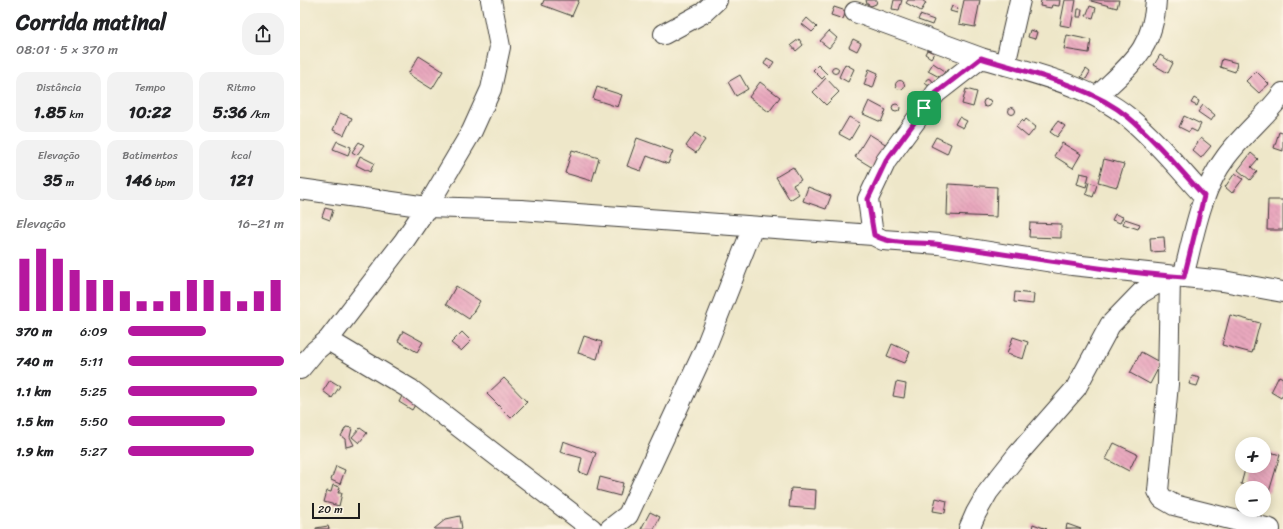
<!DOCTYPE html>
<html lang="pt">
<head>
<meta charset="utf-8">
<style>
  body { margin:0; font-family:Sriracha,sans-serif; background:#f2f2f2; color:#202124; height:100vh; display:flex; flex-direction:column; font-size:15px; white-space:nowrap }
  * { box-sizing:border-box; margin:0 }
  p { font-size:13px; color:#757577 }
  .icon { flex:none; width:22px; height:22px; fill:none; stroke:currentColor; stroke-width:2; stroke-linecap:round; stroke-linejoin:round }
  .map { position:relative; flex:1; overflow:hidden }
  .panel { display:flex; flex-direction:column; background:#fff; width:300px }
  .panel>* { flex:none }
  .buttons { position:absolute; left:935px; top:437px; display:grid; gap:8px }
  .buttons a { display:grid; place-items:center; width:36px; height:36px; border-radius:50%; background:#fff; box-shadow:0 2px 10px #0003; font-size:20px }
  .scale { position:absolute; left:12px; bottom:10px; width:48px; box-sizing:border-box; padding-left:4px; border:2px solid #1c1c1c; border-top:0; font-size:11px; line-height:14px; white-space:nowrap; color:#1c1c1c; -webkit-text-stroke:3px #fcf5e5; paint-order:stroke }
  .pin { position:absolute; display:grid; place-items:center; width:34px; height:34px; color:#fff; margin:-17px; border-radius:8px; box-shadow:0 2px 6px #0006 }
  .round { display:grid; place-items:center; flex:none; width:42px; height:42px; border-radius:16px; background:#f2f2f2 }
  .headline { display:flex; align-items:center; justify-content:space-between; height:68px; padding:0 16px }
  h1 { font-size:22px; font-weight:700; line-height:30px }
  .stats { display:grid; grid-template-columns:repeat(3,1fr); gap:6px; height:68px; padding:4px 16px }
  .stats div { display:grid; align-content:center; border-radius:10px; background:#f2f2f2; text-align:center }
  .stats b { font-size:17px; font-weight:700 }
  .stats small { font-size:11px; font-weight:400 }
  .stats p { font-size:11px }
  .chart { height:112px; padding:8px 16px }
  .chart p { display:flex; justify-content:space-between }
  .chart svg { width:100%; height:72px; margin-top:4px; stroke:#b5179e; stroke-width:6 }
  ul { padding:0 16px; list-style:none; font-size:13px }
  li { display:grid; grid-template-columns:64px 48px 1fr; align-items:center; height:30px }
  li i { height:10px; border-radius:5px; background:#b5179e }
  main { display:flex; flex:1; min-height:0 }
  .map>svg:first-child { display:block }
  .building { fill:url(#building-back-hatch) }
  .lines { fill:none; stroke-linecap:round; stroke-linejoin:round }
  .street-casing { stroke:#3c3a36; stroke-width:22 }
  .street { stroke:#fff; stroke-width:20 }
  .route-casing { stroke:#fff; stroke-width:8 }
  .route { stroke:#b5179e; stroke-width:5 }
</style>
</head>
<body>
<main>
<section class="panel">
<div class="headline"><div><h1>Corrida matinal</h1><p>08:01 · 5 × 370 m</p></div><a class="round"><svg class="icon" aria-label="share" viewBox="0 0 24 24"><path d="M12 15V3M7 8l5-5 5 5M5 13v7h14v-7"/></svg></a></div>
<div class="stats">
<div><p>Distância</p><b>1.85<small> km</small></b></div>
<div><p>Tempo</p><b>10:22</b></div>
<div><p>Ritmo</p><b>5:36<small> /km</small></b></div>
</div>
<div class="stats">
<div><p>Elevação</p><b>35<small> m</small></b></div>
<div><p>Batimentos</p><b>146<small> bpm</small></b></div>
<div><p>kcal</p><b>121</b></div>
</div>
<div class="chart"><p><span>Elevação</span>16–21 m</p>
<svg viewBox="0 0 160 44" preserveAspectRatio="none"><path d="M5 44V12M15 44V6M25 44V12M35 44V19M45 44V25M55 44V25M65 44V32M75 44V38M85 44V38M95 44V32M105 44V25M115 44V25M125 44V32M135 44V38M145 44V32M155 44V25"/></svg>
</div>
<ul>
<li><b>370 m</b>6:09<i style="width:50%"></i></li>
<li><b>740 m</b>5:11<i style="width:100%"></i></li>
<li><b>1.1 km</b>5:25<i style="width:83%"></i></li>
<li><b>1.5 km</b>5:50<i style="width:62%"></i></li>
<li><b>1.9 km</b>5:27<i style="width:81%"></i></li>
</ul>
</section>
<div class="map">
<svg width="983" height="529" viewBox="0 0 983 529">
  <defs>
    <pattern id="building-back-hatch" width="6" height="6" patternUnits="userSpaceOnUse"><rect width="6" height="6" fill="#e9a8be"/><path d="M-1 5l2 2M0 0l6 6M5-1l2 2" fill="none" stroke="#c790a3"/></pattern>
  </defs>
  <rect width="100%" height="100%" fill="#fcf5e5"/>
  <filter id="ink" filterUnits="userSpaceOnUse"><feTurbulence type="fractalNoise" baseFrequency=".025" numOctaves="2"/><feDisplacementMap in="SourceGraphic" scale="8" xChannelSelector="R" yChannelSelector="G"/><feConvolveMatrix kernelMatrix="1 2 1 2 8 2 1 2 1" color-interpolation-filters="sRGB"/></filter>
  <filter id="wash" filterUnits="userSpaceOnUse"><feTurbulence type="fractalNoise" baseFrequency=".012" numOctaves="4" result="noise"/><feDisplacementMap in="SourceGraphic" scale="16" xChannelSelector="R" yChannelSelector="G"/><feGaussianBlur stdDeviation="0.9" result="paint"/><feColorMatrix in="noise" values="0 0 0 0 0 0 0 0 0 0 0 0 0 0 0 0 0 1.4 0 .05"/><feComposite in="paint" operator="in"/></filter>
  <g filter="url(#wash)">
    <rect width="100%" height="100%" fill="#eee7c9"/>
    <g id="blocks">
      <path class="building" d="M244 0H279L272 16 242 5Z
        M566 0H577L576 4 571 6 567 4Z
        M594 0H602L599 10 592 9Z
        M608 0H622L626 3 621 11 606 3Z
        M664 0H680L675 27 659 24Z
        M741 0H760L759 6 752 5 751 8 740 6Z
        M765 0H776L771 27 760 25Z
        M791 0H819L817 8 791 1Z
        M652 6 658 8 657 13 650 11Z
        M790 6 796 8 793 18 786 16Z
        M534 7 546 11 543 19 531 15Z
        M778 9H782L781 17H777Z
        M620 15 634 20 632 25 618 20Z
        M507 18 517 27 512 32 502 24Z
        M730 30 737 32 735 39 728 37Z
        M529 31 537 38 529 48 520 41Z
        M767 35 791 40 789 53 764 49Z
        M499 39 503 45 496 51 491 45Z
        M553 39 561 43 557 51 549 47Z
        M627 50 634 53 631 58 625 54Z
        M860 55 873 63 868 73 854 65Z
        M119 56 143 71 132 89 108 74Z
        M467 58 474 62 470 68 464 64Z
        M922 59 937 63 935 72 920 67Z
        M633 63 645 71 641 78 628 71Z
        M545 64 554 69 548 82 539 77Z
        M518 65 527 74 522 79 513 70Z
        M531.5 70a3.5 3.5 0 1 1 7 0a3.5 3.5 0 1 1-7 0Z
        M569 69 578 73 573 88 564 85Z
        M786 69 790 72 786 79 781 77Z
        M956 71 969 84 959 93 946 81Z
        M440 75 448 89 436 96 428 82Z
        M526 78 539 92 526 105 513 92Z
        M625.5 82a3.5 3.5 0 1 1 7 0a3.5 3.5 0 1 1-7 0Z
        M595.5 85a4.5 4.5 0 1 1 9 0a4.5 4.5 0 1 1-9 0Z
        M460 82 480 97 469 112 449 97Z
        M297 87 322 95 318 107 293 99Z
        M666 89 677 92 673 107 662 104Z
        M894 98 899 101 897 106 891 103Z
        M683 103a4 4 0 1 1 8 0a4 4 0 1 1-8 0Z
        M569 101 586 110 581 122 563 114Z
        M592 108a4 4 0 1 1 8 0a4 4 0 1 1-8 0Z
        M903 105 915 115 911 121 898 112Z
        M708.5 111a3.5 3.5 0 1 1 7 0a3.5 3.5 0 1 1-7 0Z
        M40 113 52 118 44 135 33 130Z
        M884 116 901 124 897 132 891 129 889 132 879 127Z
        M549 117 560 123 550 140 539 134Z
        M659 117 667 121 663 128 655 124Z
        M726 119 736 127 728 137 716 127 722 120 724 122Z
        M758 121 765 126 757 137 750 132Z
        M979 132 983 133V151L974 148Z
        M395 133 405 140 396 153 386 146Z
        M569 134 587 145 573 168 555 157Z
        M636 137 651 144 647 154 631 146Z
        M337 138 373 151 368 164 347 156 341 171 327 166Z
        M901 138 911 146 901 158 892 150Z
        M37 141 51 147 48 155 33 149Z
        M59 142 64 145 57 155 52 152Z
        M762 143 781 154 773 168 754 156Z
        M272 150 299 158 292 181 265 173Z
        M951 153 958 159 951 167 957 172 950 180 938 170Z
        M60 156 74 163 70 172 56 165Z
        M804 159 824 164 817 187 798 182Z
        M493 167 501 180 493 185 499 194 490 200 476 177Z
        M780 173 789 175 786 187 777 184Z
        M935 173 943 179 932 193 925 187Z
        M789 182 797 185 793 197 786 194Z
        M648 184 697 187 696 217 647 215Z
        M508 187 531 196 526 209 503 201Z
        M968 200H983V230H967Z
        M25 208 33 210 30 220 22 217Z
        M815 214 823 217 820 223 812 220Z
        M825 219 840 224 838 229 823 224Z
        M730 223 761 224V238L729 237Z
        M864 237 865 251 851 252 850 238Z
        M156 286 180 301 169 319 146 304Z
        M715 292 734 294 733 304 714 302Z
        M930 315 960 323 952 353 922 345Z
        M103 331 123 342 117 352 98 341Z
        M162 332 171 341 161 351 151 343Z
        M284 336 302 342 297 359 278 353Z
        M713 337 728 342 723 359 707 354Z
        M592 344 610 352 605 363 587 356Z
        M841 352 861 363 850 384 830 373Z
        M892 376 900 378 897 386 889 384Z
        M979 376 983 378V394L981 398 971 392Z
        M204 378 227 402 211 418 187 394Z
        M30 380 40 386 32 398 23 391Z
        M596 382 606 384 604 398 593 396Z
        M102 396 116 403 112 410 99 402Z
        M46 427 52 428 50 437 54 445 46 447 45 439 41 436Z
        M60 428 67 433 59 443 52 437Z
        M263 441 296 453 288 475 279 472 282 458 260 452Z
        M814 443 837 454 829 471 806 459Z
        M964 450 980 455 969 492 964 491V488H953L941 484 946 466H964Z
        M36 466 45 470 40 484 31 480Z
        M300 477 323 483 320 496 297 490Z
        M33 485 40 487 38 493H42L39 506 24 502 27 491 31 492Z
        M491 488 516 490 515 509 489 507Z
        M636 498 647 501 645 513 633 511Z
        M350 512 360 517 354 529H341Z
        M160 516 162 529H134L146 519Z
        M733 524 747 529H732Z
        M767 524 781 529H766Z
        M28 526 29 529H16V528Z"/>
    </g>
  </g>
  <g filter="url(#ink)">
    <use href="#blocks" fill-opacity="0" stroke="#3c3a36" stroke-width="1"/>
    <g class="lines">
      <defs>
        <path id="street" d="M555 12 681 58
          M364 34 403 13 417 0
          M705 65 720 0
          M797 97C830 64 853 51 856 0
          M0 189 127 207 221 210 573 235 583 240 639 244 772 265 923 281 983 292
          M573 235 568 199 586 161 636 93 681 58C729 72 789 85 828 117 856 140 880 170 904 196
          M870 276 868 384 858 491 862 498 874 505 970 529
          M883 277C894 236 900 191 926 157 943 134 966 116 983 93
          M28 340 110 389 292 529
          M0 369 15 351 28 340 104 241 127 207 172 131 191 89 200 47 191 0
          M310 529 328 515 405 349 453 227
          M669 529 676 513 688 492 718 454 776 388 810 325 841 293 870 276"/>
      </defs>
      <use href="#street" class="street-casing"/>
      <use href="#street" class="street"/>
    </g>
  </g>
  <g class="lines" filter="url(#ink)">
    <defs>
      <path id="route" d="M681 58C729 73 789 85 828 117 856 140 880 170 904 196L884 277C802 271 722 256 642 245 620 241 593 246 574 235L568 199 586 161 636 93Z"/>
    </defs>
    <use href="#route" class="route-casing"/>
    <use href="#route" class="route"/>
  </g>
</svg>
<div class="buttons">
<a>+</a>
<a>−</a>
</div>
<div class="scale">20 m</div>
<div class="pin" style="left:624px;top:108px;background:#1e9e55"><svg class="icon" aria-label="arrive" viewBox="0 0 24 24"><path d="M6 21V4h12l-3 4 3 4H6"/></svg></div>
</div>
</main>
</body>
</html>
